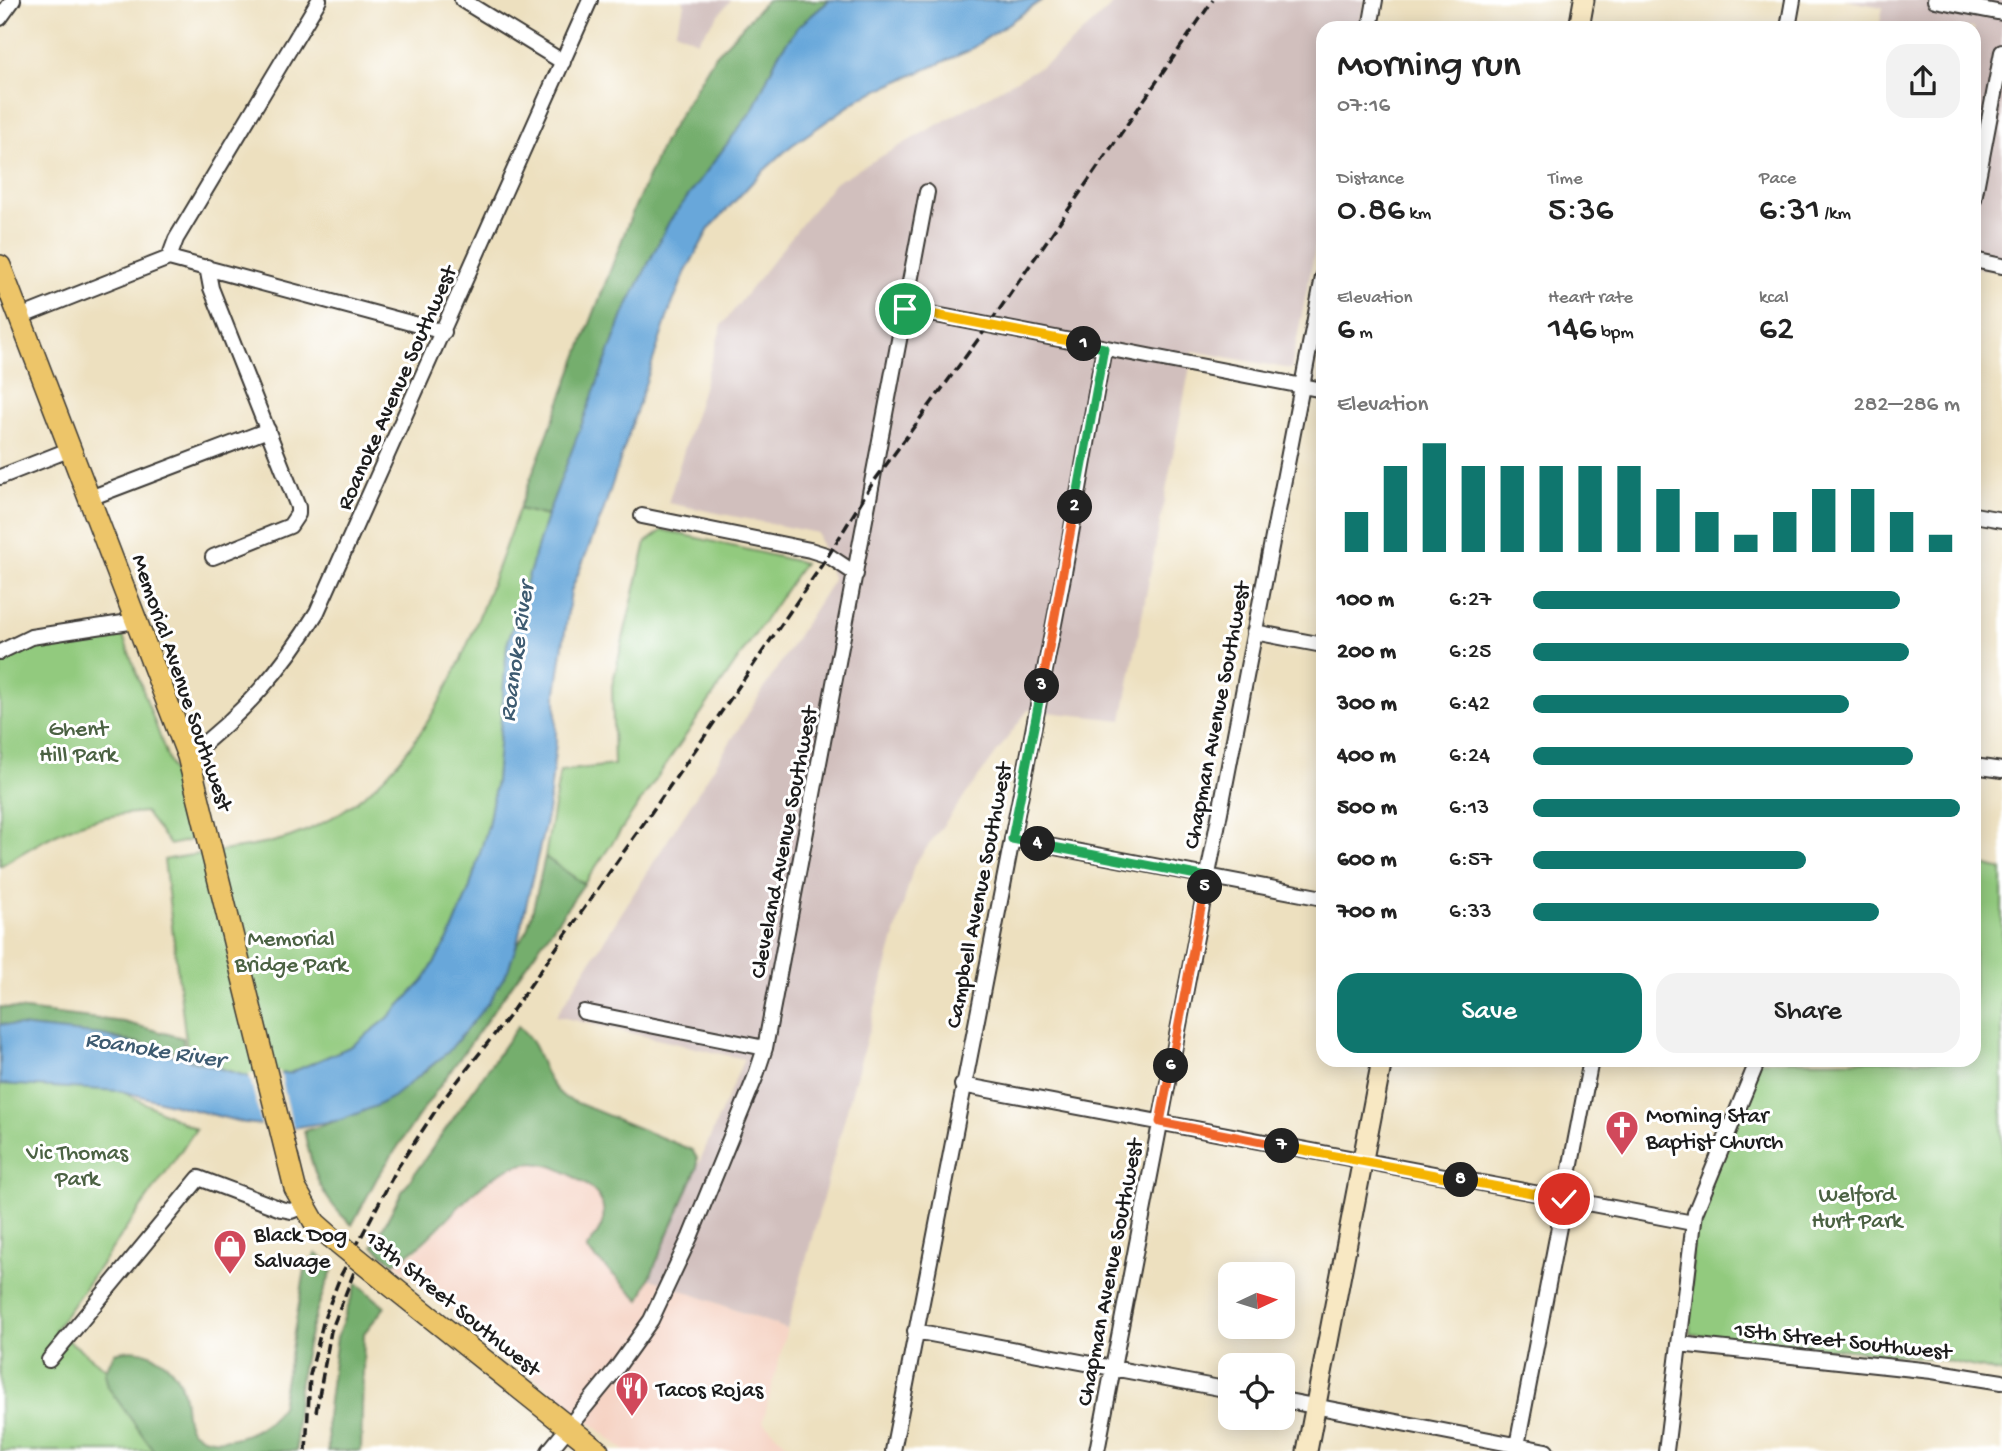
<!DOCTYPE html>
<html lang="en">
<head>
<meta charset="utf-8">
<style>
  body { margin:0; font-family:"Gochi Hand",sans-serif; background:#f2f2f2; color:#222; height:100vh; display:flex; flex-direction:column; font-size:26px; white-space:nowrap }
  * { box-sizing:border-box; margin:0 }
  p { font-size:23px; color:#767676 }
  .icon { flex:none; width:38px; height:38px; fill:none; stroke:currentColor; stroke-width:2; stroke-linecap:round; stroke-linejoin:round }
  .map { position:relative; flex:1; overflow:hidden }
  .sheet { position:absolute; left:1316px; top:21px; width:665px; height:1046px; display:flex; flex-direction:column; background:#fff; border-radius:21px; box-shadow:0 4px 18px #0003 }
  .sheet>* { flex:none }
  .needle { width:46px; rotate:86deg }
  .controls { position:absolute; left:1218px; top:1262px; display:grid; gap:14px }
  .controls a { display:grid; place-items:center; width:77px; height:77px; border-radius:14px; background:#fff; box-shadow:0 4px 18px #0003; font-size:35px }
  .pin { position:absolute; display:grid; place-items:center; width:60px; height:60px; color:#fff; margin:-30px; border:4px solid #fff; border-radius:50%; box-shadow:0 2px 7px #0007 }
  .km { position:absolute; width:35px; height:35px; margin:-18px; border-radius:50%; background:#222; color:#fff; font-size:19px; line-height:35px; text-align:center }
  .round { display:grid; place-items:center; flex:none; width:74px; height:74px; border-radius:21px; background:#f2f2f2 }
  .head { display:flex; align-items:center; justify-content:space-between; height:119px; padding:0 21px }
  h1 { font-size:38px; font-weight:600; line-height:52px }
  .figures { display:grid; grid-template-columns:repeat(3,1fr); gap:10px; height:119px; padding:7px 21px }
  .figures div { display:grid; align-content:center }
  .figures b { font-size:35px; font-weight:600 }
  .figures small { font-size:19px; font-weight:400 }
  .figures p { font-size:19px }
  .chart { height:196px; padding:14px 21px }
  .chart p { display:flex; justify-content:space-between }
  .chart svg { width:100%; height:126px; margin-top:7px; stroke:#0f766e; stroke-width:6 }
  .cta { display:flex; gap:14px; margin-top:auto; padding:14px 21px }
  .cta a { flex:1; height:80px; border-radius:21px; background:#0f766e; color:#fff; font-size:28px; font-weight:600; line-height:80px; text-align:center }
  .cta a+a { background:#f2f2f2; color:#222 }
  ul { padding:0 21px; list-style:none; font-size:23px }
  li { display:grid; grid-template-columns:112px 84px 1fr; align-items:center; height:52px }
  li i { height:18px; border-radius:9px; background:#0f766e }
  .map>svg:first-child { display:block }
  .built { fill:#f5d2c2 }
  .industrial { fill:#d1bfbd }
  .green { fill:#92ca7e; stroke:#57734d; stroke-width:2 }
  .forest { fill:#75ae6d; stroke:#486544; stroke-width:2 }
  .water { fill:#67a7da; stroke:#42627b; stroke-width:2 }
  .pier { fill:#ede0bf }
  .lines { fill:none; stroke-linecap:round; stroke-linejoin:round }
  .minor-casing { stroke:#3b3934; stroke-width:18 }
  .secondary-casing { stroke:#3b3934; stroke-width:23 }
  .primary-casing { stroke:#3b3934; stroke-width:24 }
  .minor { stroke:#fff; stroke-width:14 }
  .secondary { stroke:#f8e8c3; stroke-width:19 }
  .primary { stroke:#edc569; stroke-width:21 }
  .rail { stroke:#1c1c1c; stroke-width:3.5; stroke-dasharray:10 5; stroke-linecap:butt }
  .primary-bridge-casing { stroke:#3b3934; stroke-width:24; stroke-linecap:butt }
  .primary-bridge { stroke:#edc569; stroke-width:21 }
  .split-1-casing { stroke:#fff; stroke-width:14 }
  .split-2-casing { stroke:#fff; stroke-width:14 }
  .split-3-casing { stroke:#fff; stroke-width:14 }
  .split-4-casing { stroke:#fff; stroke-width:14 }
  .split-5-casing { stroke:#fff; stroke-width:14 }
  .split-6-casing { stroke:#fff; stroke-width:14 }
  .split-7-casing { stroke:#fff; stroke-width:14 }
  .split-8-casing { stroke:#fff; stroke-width:14 }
  .split-9-casing { stroke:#fff; stroke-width:14 }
  .split-1 { stroke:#f5b400; stroke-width:9 }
  .split-2 { stroke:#22a559; stroke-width:9 }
  .split-3 { stroke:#f0652b; stroke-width:9 }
  .split-4 { stroke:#22a559; stroke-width:9 }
  .split-5 { stroke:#22a559; stroke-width:9 }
  .split-6 { stroke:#f0652b; stroke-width:9 }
  .split-7 { stroke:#f0652b; stroke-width:9 }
  .split-8 { stroke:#f5b400; stroke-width:9 }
  .split-9 { stroke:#f5b400; stroke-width:9 }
  .labels { text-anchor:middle; stroke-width:6; stroke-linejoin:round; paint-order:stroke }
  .street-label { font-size:23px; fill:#1c1c1c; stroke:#fff }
  .park-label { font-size:23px; fill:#4b6243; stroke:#fff }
  .poi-label { font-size:23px; fill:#1c1c1c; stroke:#fff; text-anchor:start }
  .water-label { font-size:24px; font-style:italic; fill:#3e5b71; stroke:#fff }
</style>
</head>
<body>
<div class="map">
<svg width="2002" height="1451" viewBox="0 0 2002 1451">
  <rect width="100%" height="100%" fill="#fff"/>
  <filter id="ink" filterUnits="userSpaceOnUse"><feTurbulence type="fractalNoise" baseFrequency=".0143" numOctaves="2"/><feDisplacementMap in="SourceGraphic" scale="14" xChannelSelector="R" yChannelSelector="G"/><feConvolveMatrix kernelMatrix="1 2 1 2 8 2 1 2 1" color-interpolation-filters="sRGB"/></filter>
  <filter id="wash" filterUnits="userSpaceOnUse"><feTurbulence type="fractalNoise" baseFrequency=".00686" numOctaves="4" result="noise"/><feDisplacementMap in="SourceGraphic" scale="28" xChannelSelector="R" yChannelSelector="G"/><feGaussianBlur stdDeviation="1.57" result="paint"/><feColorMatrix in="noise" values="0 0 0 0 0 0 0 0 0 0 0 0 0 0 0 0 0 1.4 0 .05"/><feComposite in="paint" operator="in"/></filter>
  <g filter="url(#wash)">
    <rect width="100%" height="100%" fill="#ede0bf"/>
    <path class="built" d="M527 1161 556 1166 589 1186 600 1199 605 1216 599 1234 640 1299 649 1278 787 1329 763 1421 793 1451H625L394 1263 414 1253 443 1226 469 1195 499 1172Z"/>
    <path class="industrial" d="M683 0H731L697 41 675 31 685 5Z
      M1118 0H1365L1359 28H1323V209L1291 369 1193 351 1122 720 1028 710 914 865 787 1329 649 1278 744 1059 556 1016 833 580 817 533 668 503 722 325 834 183 1052 60Z
      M1844 0H2002V272L1974 267V28H1879L1883 7Z"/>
    <path class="green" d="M519 509 547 516 507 645 496 781 488 826 469 890 450 936 424 980 387 1019 352 1046 290 1073 249 1077 188 1058 164 860C203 852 254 849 290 837 430 789 472 634 519 509Z
      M663 530 804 563 584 884 545 857 560 771 614 765 612 686 646 542Z
      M100 635 123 636 174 775 191 840 170 845 145 812C78 817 56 833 0 866V661L37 645Z
      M1974 862 2002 870V1373L1939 1359 1690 1334 1693 1223 1758 1061 1974 1060Z
      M29 1083 121 1091 196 1129 55 1330 213 1451H0V1084Z"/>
    <path class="forest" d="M767 0H830L799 26 779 53 753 109 669 222 624 313 547 516 519 509 633 211 663 143 714 57Z
      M545 857 584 884 417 1118 377 1178 352 1225C319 1197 313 1172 304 1131 409 1102 471 1046 516 947 519 941 525 936 527 929 535 906 539 881 545 857Z
      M0 1007 124 1022 183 1038 184 1053 102 1035 0 1024Z
      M518 1026C546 1050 536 1075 565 1098L692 1150 697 1158V1168L640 1300 586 1249C598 1234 609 1220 601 1201 595 1188 580 1181 569 1174 495 1129 451 1235 394 1263L373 1246 403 1190Z
      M316 1253 334 1266C308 1325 293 1386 297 1451H154L108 1387 105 1373 114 1353C143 1344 172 1359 182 1389 187 1402 183 1420 192 1431 219 1451 266 1433 281 1406L305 1270Z
      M357 1283 385 1307 364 1333 361 1451H328L327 1417 337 1337Z"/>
    <path class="water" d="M830 0H1042L968 51 862 97 791 146 759 175 709 229 685 273 669 312 602 515 571 591 556 692V743L548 812 517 944 508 970 489 1002 448 1052 393 1097 376 1106 341 1120 291 1128 245 1123 121 1091 0 1084V1024L102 1035 249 1077 290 1073 352 1046 387 1019 424 980 450 936 469 890 488 826 496 781 507 645 547 516 624 313 669 222 753 109 779 53 799 26Z"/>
    <path class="pier" d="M280 1071 294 1131 262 1128 249 1074Z"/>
  </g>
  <g filter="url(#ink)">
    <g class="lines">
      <defs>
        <path id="minor" d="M462 0 563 62
          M1935 0 2002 13
          M0 18 13 0
          M1370 28 1375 0
          M1788 28 1793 0
          M1974 199 2002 52
          M169 258 176 239 319 0
          M1974 260 2002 266
          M207 267 211 288 298 507V514L290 526 213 557
          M905 309 1323 390
          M20 317 169 258 444 332
          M0 477 71 449
          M90 498 268 430
          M1974 515 2002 520
          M642 516 810 550 829 556 856 574
          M1254 632 1323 645
          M0 652 31 637 136 621
          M188 756C242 715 282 670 317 612L590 0
          M1974 766 2002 770
          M1012 839 1323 898
          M584 1012 765 1048
          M962 1085 1693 1223
          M915 1331 1230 1390
          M1679 1344 1932 1371 2002 1382
          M49 1360 199 1178 281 1209 291 1211 304 1206
          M1283 1400 1546 1451
          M549 1451 616 1369 651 1320 690 1237 755 1078 765 1048 927 192
          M893 1451 1065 567 1104 348
          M1097 1451 1323 277
          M1516 1451 1591 1060
          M1666 1451 1695 1213 1758 1060"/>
        <path id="secondary" d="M1579 28 1584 0
          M1307 1451 1382 1060"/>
        <path id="primary" d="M0 266 188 756 295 1188 315 1223 331 1237
          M384 1280 598 1451"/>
      </defs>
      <use href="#minor" class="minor-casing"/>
      <use href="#secondary" class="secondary-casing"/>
      <use href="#primary" class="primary-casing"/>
      <use href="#minor" class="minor"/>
      <use href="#secondary" class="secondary"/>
      <use href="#primary" class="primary"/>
      <path class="rail" d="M316 1412 331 1331 362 1252
        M306 1451 310 1375 324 1319 340 1277 398 1167 442 1101 508 1017 707 733 828 556 872 484 988 326 1213 0"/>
      <defs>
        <path id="primary-bridge" d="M331 1237 384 1280"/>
      </defs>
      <use href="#primary-bridge" class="primary-bridge-casing"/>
      <use href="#primary-bridge" class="primary-bridge"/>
    </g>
  </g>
  <g class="lines" filter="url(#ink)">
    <defs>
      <path id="split-1" d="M905 309 1084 344"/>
      <path id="split-2" d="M1075 507 1104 348 1084 344"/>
      <path id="split-3" d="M1042 686 1075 507"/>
      <path id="split-4" d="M1038 844 1012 839 1042 686"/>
      <path id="split-5" d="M1038 844 1207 877 1205 887"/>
      <path id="split-6" d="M1171 1066 1205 887"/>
      <path id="split-7" d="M1171 1066 1160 1122 1282 1146"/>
      <path id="split-8" d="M1282 1146 1461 1180"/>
      <path id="split-9" d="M1461 1180 1564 1199"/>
    </defs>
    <use href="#split-1" class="split-1-casing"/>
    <use href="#split-2" class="split-2-casing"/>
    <use href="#split-3" class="split-3-casing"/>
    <use href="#split-4" class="split-4-casing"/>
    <use href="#split-5" class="split-5-casing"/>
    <use href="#split-6" class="split-6-casing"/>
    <use href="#split-7" class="split-7-casing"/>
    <use href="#split-8" class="split-8-casing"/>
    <use href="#split-9" class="split-9-casing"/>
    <use href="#split-1" class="split-1"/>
    <use href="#split-2" class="split-2"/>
    <use href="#split-3" class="split-3"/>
    <use href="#split-4" class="split-4"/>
    <use href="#split-5" class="split-5"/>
    <use href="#split-6" class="split-6"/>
    <use href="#split-7" class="split-7"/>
    <use href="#split-8" class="split-8"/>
    <use href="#split-9" class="split-9"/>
  </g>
  <defs>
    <symbol id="church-pin" viewBox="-11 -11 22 30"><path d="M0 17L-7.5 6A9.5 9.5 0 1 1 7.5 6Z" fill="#d1495b" stroke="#fff"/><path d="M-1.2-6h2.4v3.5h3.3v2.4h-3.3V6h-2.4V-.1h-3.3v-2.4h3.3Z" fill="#fff"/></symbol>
    <symbol id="shop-pin" viewBox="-11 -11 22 30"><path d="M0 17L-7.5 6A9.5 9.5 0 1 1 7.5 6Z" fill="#d1495b" stroke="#fff"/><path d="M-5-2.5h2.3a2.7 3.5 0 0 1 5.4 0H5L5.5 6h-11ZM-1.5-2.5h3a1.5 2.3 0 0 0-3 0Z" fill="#fff"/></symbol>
    <symbol id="restaurant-pin" viewBox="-11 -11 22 30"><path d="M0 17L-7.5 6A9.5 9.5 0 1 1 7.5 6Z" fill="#d1495b" stroke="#fff"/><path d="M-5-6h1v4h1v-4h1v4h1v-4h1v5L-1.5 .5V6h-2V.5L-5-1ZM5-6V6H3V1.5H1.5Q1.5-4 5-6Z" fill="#fff"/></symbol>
  </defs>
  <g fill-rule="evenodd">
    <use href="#church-pin" x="1603" y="1108" width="38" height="52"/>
    <use href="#shop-pin" x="211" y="1227" width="38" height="52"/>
    <use href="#restaurant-pin" x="613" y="1369" width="38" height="52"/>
  </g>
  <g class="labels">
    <g class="street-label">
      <text transform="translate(395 387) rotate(-66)" y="8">Roanoke Avenue Southwest</text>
      <text transform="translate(184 682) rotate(71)" y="8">Memorial Avenue Southwest</text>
      <text transform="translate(1215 715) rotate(-79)" y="8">Chapman Avenue Southwest</text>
      <text transform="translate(782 842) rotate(-79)" y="8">Cleveland Avenue Southwest</text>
      <text transform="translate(977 895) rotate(-79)" y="8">Campbell Avenue Southwest</text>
      <text transform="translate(1108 1272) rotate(-79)" y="8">Chapman Avenue Southwest</text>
      <text transform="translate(454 1302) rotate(39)" y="8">13th Street Southwest</text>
      <text transform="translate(1843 1339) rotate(6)" y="8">15th Street Southwest</text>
    </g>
    <g class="park-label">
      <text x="78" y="735">Ghent<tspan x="78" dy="26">Hill Park</tspan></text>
      <text x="291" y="945">Memorial<tspan x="291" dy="26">Bridge Park</tspan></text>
      <text x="77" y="1159">Vic Thomas<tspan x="77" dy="26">Park</tspan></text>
      <text x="1857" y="1201">Welford<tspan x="1857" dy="26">Hurt Park</tspan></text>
    </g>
    <g class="poi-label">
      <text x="1646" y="1122">Morning Star<tspan x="1646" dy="26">Baptist Church</tspan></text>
      <text x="254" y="1241">Black Dog<tspan x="254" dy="26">Salvage</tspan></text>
      <text x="656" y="1396">Tacos Rojas</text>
    </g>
    <g class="water-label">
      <text transform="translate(515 652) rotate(-82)" y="8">Roanoke River</text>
      <text transform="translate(155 1048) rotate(9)" y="8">Roanoke River</text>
    </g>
  </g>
</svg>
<div class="controls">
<a><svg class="needle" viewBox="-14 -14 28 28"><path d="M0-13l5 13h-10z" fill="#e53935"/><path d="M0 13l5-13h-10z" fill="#767676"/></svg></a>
<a><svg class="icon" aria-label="locate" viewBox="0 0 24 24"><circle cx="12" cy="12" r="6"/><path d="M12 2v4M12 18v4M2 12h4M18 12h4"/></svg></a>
</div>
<div class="pin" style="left:905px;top:309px;background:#1e9e55"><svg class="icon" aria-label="arrive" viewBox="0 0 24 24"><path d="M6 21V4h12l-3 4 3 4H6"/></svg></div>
<div class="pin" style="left:1564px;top:1199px;background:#d93025"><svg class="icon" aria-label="check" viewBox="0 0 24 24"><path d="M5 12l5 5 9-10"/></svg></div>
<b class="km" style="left:1084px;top:344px">1</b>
<b class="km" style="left:1075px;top:507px">2</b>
<b class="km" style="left:1042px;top:686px">3</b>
<b class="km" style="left:1038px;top:844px">4</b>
<b class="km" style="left:1205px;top:887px">5</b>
<b class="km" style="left:1171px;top:1066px">6</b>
<b class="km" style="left:1282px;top:1146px">7</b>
<b class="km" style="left:1461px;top:1180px">8</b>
<section class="sheet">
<div class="head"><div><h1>Morning run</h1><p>07:16</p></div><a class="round"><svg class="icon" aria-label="share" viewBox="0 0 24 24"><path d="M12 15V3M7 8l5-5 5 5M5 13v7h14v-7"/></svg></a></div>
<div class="figures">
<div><p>Distance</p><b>0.86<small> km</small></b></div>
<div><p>Time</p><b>5:36</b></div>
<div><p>Pace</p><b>6:31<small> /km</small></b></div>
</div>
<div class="figures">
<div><p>Elevation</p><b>6<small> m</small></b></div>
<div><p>Heart rate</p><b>146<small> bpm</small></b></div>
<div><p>kcal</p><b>62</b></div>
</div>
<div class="chart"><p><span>Elevation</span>282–286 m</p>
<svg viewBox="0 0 160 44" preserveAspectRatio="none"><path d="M5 44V30M15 44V14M25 44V6M35 44V14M45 44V14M55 44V14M65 44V14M75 44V14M85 44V22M95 44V30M105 44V38M115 44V30M125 44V22M135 44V22M145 44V30M155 44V38"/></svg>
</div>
<ul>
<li><b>100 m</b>6:27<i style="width:86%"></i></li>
<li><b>200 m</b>6:25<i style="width:88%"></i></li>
<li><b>300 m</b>6:42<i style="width:74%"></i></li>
<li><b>400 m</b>6:24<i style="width:89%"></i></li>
<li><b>500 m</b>6:13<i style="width:100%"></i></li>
<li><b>600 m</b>6:57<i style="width:64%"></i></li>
<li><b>700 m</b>6:33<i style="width:81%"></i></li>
</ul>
<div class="cta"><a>Save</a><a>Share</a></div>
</section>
</div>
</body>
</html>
